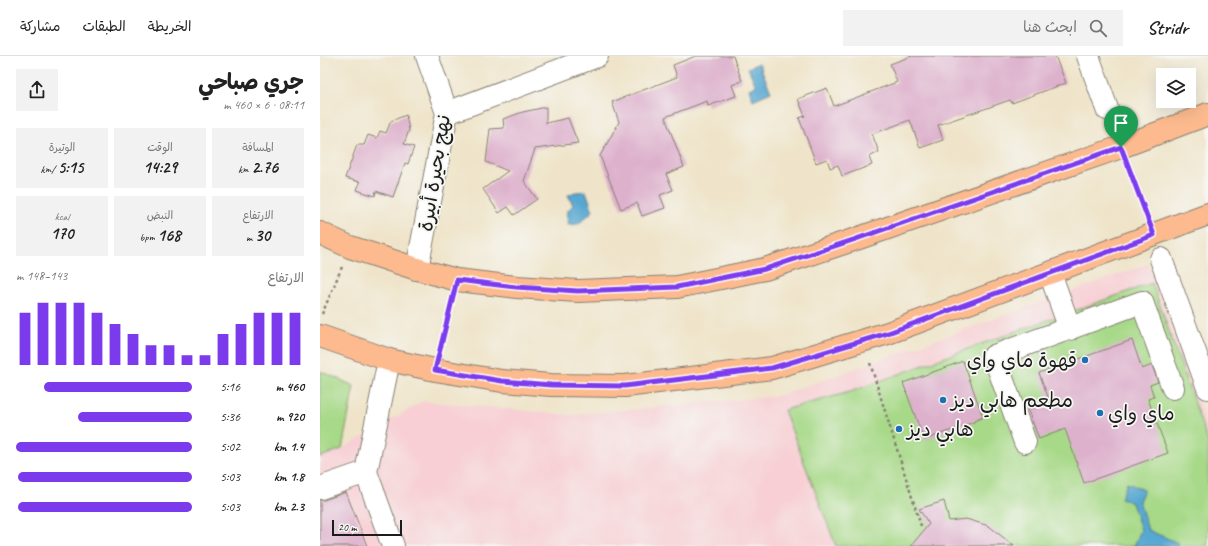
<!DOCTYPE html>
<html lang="ar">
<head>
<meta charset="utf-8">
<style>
  body { margin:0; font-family:Caveat,"Playpen Sans Arabic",sans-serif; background:#f2f2f2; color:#222; direction:rtl; height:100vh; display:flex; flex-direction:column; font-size:15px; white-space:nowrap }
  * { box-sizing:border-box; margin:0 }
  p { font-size:13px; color:#767676 }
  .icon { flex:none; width:22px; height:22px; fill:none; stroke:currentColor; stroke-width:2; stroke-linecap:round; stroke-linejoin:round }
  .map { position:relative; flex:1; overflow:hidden; direction:ltr }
  .side { display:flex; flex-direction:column; background:#fff; width:320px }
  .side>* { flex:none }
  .tools { position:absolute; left:836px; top:12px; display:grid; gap:8px }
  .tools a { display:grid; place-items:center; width:40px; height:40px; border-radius:0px; background:#fff; box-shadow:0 4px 16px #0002; font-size:20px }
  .scale { position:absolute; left:12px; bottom:10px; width:70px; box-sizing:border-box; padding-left:4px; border:2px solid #1c1c1c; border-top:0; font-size:11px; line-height:14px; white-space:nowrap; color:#1c1c1c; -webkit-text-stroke:3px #f6f6f2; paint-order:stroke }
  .pin { position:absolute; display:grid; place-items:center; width:34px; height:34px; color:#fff; margin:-41px -17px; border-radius:50% 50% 50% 0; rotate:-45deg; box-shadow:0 0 4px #0007 }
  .pin .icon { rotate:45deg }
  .round { display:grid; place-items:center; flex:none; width:42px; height:42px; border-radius:0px; background:#f2f2f2 }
  .summary { display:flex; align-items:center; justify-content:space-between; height:68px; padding:0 16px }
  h1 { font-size:22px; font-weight:700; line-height:30px }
  .metrics { display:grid; grid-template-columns:repeat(3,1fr); gap:6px; height:68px; padding:4px 16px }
  .metrics div { display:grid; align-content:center; border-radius:0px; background:#f2f2f2; text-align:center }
  .metrics b { font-size:17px; font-weight:700 }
  .metrics small { font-size:11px; font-weight:400 }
  .metrics p { font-size:11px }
  .chart { height:112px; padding:8px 16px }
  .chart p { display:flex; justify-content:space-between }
  .chart svg { width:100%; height:72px; margin-top:4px; stroke:#7c3aed; stroke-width:6 }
  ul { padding:0 16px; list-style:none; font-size:13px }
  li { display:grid; grid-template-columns:64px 48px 1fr; align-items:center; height:30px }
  li i { height:10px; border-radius:5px; background:#7c3aed }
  header { display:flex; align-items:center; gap:24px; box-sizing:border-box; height:56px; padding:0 20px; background:#fff; border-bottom:1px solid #e0e0e0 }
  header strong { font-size:19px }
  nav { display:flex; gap:22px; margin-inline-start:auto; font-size:14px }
  .search { width:280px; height:36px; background:#f2f2f2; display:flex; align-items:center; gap:10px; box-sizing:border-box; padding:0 14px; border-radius:0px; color:#767676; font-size:15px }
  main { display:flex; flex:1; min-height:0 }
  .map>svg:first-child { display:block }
  .built { fill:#f7cfd4 }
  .green { fill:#a7d988; stroke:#627a52 }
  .water { fill:#57a7d1; stroke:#3a6276 }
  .building { fill:#ddb0cc }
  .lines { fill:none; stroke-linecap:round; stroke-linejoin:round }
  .minor-casing { stroke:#868072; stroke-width:24 }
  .major-casing { stroke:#868072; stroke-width:24 }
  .path { stroke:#868072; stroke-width:2.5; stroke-dasharray:3 3; stroke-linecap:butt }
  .minor { stroke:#fff; stroke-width:22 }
  .major { stroke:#fcba8e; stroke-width:22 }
  .route-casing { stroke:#fff; stroke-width:8 }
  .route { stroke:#7c3aed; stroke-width:5 }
  .poi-dot { fill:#1f6fb2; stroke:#f6f6f2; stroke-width:1.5 }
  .labels { text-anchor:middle; stroke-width:3.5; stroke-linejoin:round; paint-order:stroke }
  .street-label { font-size:20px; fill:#1c1c1c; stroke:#f6f6f2 }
  .poi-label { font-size:20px; fill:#1c1c1c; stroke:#f6f6f2; text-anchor:start }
</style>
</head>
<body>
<header>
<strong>Stridr</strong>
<div class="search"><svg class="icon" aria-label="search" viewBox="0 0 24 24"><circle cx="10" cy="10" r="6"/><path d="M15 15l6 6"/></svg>ابحث هنا</div>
<nav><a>الخريطة</a><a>الطبقات</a><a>مشاركة</a></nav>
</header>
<main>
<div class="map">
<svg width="888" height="490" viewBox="0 0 888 490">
  <rect width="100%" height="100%" fill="#f6f6f2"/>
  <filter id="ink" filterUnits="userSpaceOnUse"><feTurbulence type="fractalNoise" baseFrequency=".025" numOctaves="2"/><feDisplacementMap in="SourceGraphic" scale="8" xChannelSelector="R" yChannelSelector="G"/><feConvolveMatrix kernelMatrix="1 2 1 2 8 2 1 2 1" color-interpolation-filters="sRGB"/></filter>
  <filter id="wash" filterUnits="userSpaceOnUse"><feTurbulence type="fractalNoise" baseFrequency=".012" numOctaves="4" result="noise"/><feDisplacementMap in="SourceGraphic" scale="16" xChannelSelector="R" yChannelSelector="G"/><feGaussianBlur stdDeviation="0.9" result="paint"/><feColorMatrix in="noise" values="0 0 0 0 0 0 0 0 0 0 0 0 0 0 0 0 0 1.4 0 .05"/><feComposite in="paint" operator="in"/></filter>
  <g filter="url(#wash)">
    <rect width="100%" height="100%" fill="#efe4c9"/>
    <path class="built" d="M828 208 888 371V490H0V401L22 393 103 345 250 359 458 340Z"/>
    <path class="green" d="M832 227 888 386V490H516L464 354 530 336 658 289Z
      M0 315 34 330 22 393 0 401Z"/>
    <path class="water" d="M439 7 451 36 433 44 429 33 436 30 428 12Z
      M266 135 273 155 258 168 248 169 247 155 253 149 248 139 255 136Z
      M807 427 824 434 819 445 828 474 858 487 857 490H814L821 474 812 447 801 442Z"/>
    <g id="blocks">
      <path class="building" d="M376 0H413L422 25 412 29 416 40 388 50 387 45 345 61 364 111 346 118 353 134 340 139 345 152 322 160 317 147 301 153 280 100 299 66 292 46 357 21 353 9Z
        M592 0H735L746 27 692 47 690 44 618 69 623 84 600 92 590 64 552 78 559 96 549 101 552 109 522 120 518 109 510 112 507 103 496 107 479 62 485 60 478 43 507 32 514 50 577 26 570 8Z
        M226 51V67L248 62 258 87 215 93 204 125 217 143 194 159 188 151 179 157 163 133 188 115 166 106 170 73 184 72 183 63 203 56Z
        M86 59 89 74 84 88 94 91 88 108 85 107 73 141 56 135 55 140 37 134 40 126 25 122 37 89H44L48 79 57 82 60 75 66 77 71 65Z
        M812 284 822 313 832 309 838 326 830 329 834 341 828 343 848 397 764 427 745 373 719 383 708 354 730 346 719 317Z
        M643 305 663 361 654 365V366L604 384 583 327Z
        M26 436 47 490H0V444H4Z
        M624 445 629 465 646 463 669 470 694 490H591L609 468 599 453Z"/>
    </g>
  </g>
  <g filter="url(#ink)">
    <use href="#blocks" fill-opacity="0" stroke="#868072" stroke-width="1"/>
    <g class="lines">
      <defs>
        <path id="minor" d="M768 0 787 53
          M127 57 277 0
          M841 203 888 332
          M97 213 127 57 107 0
          M730 217 750 273
          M69 304 46 416 73 490
          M705 386 674 300 822 246 853 332
          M0 432 46 416"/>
        <path id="major" d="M0 177 30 191 97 213 137 224 197 231 258 235 357 231 445 213 536 183 801 91 888 58
          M0 280 69 304 115 314 182 325 231 329 305 330 452 312 568 277 888 158"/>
      </defs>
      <use href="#minor" class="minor-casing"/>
      <use href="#major" class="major-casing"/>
      <path class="path" d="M809 113 825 157
        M2 258 22 211
        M121 291 131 246
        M550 307 601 470"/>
      <use href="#minor" class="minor"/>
      <use href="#major" class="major"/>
    </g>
  </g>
  <g class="lines" filter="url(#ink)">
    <defs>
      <path id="route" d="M801 91 834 179 568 277 452 312 305 330 231 329 182 325 115 314 137 224 196 231 258 235 357 231 445 213 536 183Z"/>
    </defs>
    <use href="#route" class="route-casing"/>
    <use href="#route" class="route"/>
  </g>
  <g class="poi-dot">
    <circle cx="765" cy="304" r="4"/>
    <circle cx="623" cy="344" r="4"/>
    <circle cx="780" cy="357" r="4"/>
    <circle cx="579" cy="373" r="4"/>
  </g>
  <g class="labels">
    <g class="street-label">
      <text transform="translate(114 117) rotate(-81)" y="7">نهج بحيرة أبيرة</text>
    </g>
    <g class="poi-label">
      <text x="757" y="311" text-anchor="end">قهوة ماي واي</text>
      <text x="631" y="351">مطعم هابي ديز</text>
      <text x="788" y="364">ماي واي</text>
      <text x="587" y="380">هابي ديز</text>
    </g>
  </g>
</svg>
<div class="tools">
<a><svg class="icon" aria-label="layers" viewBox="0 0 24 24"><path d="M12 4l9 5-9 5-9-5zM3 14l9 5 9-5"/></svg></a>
</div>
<div class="scale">20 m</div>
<div class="pin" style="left:801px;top:91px;background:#1e9e55"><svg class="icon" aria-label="arrive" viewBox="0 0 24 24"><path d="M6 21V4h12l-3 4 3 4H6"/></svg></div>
</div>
<section class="side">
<div class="summary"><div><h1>جري صباحي</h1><p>08:11 · 6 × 460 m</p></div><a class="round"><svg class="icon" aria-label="share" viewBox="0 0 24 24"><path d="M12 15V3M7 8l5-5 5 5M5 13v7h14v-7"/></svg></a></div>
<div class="metrics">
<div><p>المسافة</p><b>2.76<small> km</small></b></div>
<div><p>الوقت</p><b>14:29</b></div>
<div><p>الوتيرة</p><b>5:15<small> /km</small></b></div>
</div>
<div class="metrics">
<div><p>الارتفاع</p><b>30<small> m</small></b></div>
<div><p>النبض</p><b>168<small> bpm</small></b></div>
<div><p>kcal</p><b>170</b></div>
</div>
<div class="chart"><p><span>الارتفاع</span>143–148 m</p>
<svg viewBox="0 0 160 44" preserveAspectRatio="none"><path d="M5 44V12M15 44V6M25 44V6M35 44V6M45 44V12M55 44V19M65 44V25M75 44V32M85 44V32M95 44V38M105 44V38M115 44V25M125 44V19M135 44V12M145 44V12M155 44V12"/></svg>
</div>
<ul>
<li><b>460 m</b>5:16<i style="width:84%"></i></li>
<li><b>920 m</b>5:36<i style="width:65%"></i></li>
<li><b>1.4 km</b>5:02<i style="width:100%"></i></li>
<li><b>1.8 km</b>5:03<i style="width:99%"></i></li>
<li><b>2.3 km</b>5:03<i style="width:99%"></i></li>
</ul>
</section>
</main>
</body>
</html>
